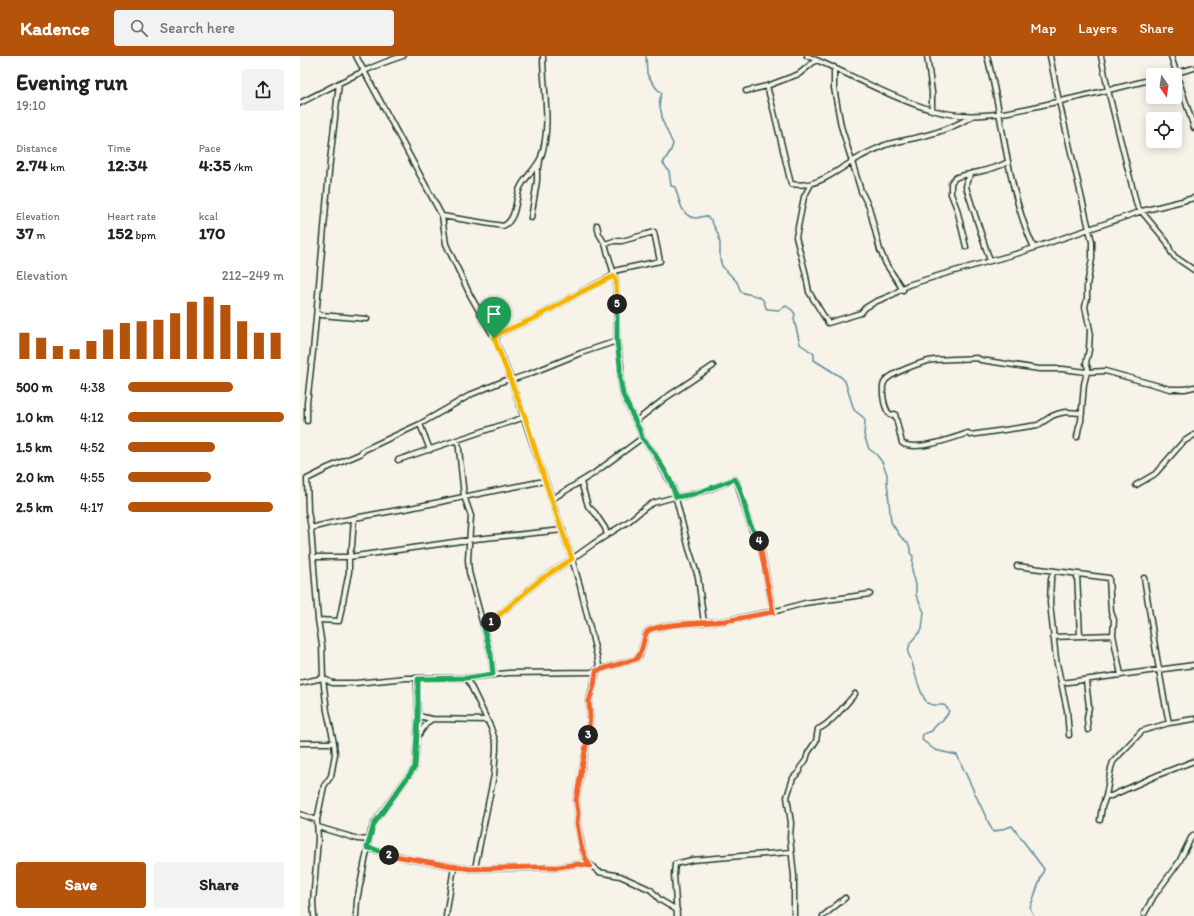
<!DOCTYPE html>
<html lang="en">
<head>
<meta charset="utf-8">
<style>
  body { margin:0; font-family:Itim,sans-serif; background:#f2f2f2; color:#222; height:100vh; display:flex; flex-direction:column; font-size:15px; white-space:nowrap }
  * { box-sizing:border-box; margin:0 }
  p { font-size:13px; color:#767676 }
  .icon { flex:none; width:22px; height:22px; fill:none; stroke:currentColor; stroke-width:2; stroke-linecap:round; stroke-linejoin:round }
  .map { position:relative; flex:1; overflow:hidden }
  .sheet { display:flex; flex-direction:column; background:#fff; width:300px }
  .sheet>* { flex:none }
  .needle { width:26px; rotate:167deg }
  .controls { position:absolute; left:846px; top:12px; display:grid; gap:8px }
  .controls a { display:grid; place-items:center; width:36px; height:36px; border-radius:4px; background:#fff; box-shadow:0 2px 10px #0003; font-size:20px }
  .pin { position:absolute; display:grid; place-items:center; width:34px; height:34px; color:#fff; margin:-41px -17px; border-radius:50% 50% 50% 0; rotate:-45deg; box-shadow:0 0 4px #0007 }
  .pin .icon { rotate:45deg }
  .km { position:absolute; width:20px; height:20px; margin:-10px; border-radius:50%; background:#222; color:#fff; font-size:11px; line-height:20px; text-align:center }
  .round { display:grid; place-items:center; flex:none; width:42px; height:42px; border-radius:4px; background:#f2f2f2 }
  .summary { display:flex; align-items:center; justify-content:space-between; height:68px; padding:0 16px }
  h1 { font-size:22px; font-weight:700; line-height:30px }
  .stats { display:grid; grid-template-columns:repeat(3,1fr); gap:6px; height:68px; padding:4px 16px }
  .stats div { display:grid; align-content:center }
  .stats b { font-size:17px; font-weight:700 }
  .stats small { font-size:11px; font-weight:400 }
  .stats p { font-size:11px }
  .chart { height:112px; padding:8px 16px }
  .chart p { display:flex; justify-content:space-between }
  .chart svg { width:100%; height:72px; margin-top:4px; stroke:#b45309; stroke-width:6 }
  .primary-button { display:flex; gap:8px; margin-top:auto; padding:8px 16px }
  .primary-button a { flex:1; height:46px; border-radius:4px; background:#b45309; color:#fff; font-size:16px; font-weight:700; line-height:46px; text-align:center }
  .primary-button a+a { background:#f2f2f2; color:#222 }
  ul { padding:0 16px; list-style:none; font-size:13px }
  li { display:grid; grid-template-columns:64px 48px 1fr; align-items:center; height:30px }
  li i { height:10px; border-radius:5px; background:#b45309 }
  header { display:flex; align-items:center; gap:24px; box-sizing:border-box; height:56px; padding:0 20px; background:#b45309; color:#fff }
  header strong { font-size:19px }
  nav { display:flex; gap:22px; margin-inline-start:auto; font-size:14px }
  .search { width:280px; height:36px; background:#f2f2f2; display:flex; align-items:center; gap:10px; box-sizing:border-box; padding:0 14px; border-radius:4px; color:#767676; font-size:15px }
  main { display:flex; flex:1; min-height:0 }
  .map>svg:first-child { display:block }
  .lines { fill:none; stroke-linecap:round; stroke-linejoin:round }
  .stream { stroke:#5e8c9f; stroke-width:1.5 }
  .minor-casing { stroke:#1f3d34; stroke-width:7 }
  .minor { stroke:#f7f3e8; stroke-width:4 }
  .split-1-casing { stroke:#fff; stroke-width:8 }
  .split-2-casing { stroke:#fff; stroke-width:8 }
  .split-3-casing { stroke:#fff; stroke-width:8 }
  .split-4-casing { stroke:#fff; stroke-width:8 }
  .split-5-casing { stroke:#fff; stroke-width:8 }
  .split-6-casing { stroke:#fff; stroke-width:8 }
  .split-1 { stroke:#f5b400; stroke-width:5 }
  .split-2 { stroke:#22a559; stroke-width:5 }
  .split-3 { stroke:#f0652b; stroke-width:5 }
  .split-4 { stroke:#f0652b; stroke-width:5 }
  .split-5 { stroke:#22a559; stroke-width:5 }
  .split-6 { stroke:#f5b400; stroke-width:5 }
</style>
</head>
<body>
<header>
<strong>Kadence</strong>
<div class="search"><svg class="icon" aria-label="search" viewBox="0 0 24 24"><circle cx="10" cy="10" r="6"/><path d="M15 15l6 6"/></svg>Search here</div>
<nav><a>Map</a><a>Layers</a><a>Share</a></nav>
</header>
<main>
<section class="sheet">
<div class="summary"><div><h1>Evening run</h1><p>19:10</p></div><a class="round"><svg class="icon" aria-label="share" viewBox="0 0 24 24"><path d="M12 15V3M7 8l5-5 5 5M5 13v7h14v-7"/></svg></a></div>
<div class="stats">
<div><p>Distance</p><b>2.74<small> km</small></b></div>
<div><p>Time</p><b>12:34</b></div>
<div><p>Pace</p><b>4:35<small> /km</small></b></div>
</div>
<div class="stats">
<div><p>Elevation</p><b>37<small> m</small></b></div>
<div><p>Heart rate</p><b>152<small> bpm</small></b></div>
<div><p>kcal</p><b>170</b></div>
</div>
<div class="chart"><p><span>Elevation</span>212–249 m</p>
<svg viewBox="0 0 160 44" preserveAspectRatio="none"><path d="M5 44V28M15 44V31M25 44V36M35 44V38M45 44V33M55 44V26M65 44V22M75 44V21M85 44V20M95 44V16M105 44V9M115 44V6M125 44V11M135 44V21M145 44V28M155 44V28"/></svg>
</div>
<ul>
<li><b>500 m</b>4:38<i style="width:67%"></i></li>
<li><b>1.0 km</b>4:12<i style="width:100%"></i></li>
<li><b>1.5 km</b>4:52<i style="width:56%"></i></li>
<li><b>2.0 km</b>4:55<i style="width:53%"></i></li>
<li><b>2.5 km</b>4:17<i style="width:93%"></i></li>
</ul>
<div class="primary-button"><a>Save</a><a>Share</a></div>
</section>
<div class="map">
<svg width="894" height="860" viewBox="0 0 894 860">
  <rect width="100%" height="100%" fill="#f7f3e8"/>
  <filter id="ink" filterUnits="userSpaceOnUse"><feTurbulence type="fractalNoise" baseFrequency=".025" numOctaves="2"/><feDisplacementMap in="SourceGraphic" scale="8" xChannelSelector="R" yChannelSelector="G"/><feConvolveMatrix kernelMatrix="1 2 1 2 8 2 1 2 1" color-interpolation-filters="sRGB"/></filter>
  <g filter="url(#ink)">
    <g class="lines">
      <path class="stream" d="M346 0 347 18 357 33 362 37C356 49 363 54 362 64L373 88 371 94 363 107 369 115 371 130 375 131C379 142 381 162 396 162 399 162 403 160 406 160L411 164 418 178 420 188V203L422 210 437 226 441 236C447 239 458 238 463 244 464 246 465 250 467 253L479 254 486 250 492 254 495 258 494 263 500 288 514 298V304L541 321 545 325 554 354 563 361 565 365 564 379 569 393 576 398 582 406 587 418V426L591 466 600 480 608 487 610 492V497L613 500 612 514 616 529V539L624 556 622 573 610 587 608 597C612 604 612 606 614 614 617 625 620 637 627 647L633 649H644L649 654C647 665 636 666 632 675L623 678 622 684 635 694 657 699 693 776 712 770 744 813 730 852 734 860"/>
      <defs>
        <path id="minor" d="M56 0 142 160 146 188 170 239 195 283 211 324 272 503 280 530 300 613
          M507 0C549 17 588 41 632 54 675 67 719 54 761 45 792 38 822 31 853 23
          M627 0 632 36V54
          M687 0C704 63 706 132 734 192
          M750 0 759 45 792 186V203L787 229V242L785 251 790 274 789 294 786 307 788 312 784 328 781 365 779 371 777 381
          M801 0 808 34 837 150 867 186 871 196 875 201 894 214
          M871 0 894 72
          M534 11V32L541 70 561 135 569 151 580 194 586 208 603 234
          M868 19 894 12
          M467 30 474 56 491 128C518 133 538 113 560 101 568 96 577 93 585 89 595 86 605 84 615 82 633 78 657 70 672 60
          M446 35 467 30 499 18 516 4
          M0 47C34 30 67 11 103 0
          M672 117 667 125 666 131 690 205
          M511 128 504 141 496 181 505 215 509 236 528 267 561 257 565 252 575 246 592 239 608 229 644 218 719 197 842 155 894 142
          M142 160 203 170C217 164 215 143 220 132 225 121 236 113 241 101 252 69 243 33 243 0
          M231 162 237 125V113L239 111 240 105
          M297 169 299 178 305 188 316 225 317 285 321 310 320 322 323 339 327 348 340 375 342 382 353 395 373 431 389 493 398 521 404 567
          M305 188 314 185H322L354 176 360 205 318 214 313 217
          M666 191 657 153 651 138V127L654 123 657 121C674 116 692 115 708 106
          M17 257 21 259 67 263
          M195 283 200 277 235 262 279 237 314 219
          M782 357 765 356 757 358 752 360 738 369 670 379 668 377C653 382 616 396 602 387L595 358 590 359C585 353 584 347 583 339 583 335 582 330 584 327 587 318 624 305 634 304 648 303 663 303 677 302L681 304 739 313H763L786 316 805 315 870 333H885L894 331
          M7 365V347L13 295 30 105 39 27
          M336 365 367 341 413 310
          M120 368 130 394
          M158 384 164 440 171 460 168 503 169 516 191 599 193 618
          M98 404 225 361
          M281 426 288 450 295 457 305 472 307 479
          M836 429 855 418 883 386 894 379
          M252 443 293 418 342 382
          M11 472C43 463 77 458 110 452 155 443 200 433 245 425
          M13 501H49L175 483 263 474
          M717 510 809 522 811 556 814 564 813 579 821 619
          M754 515 751 523 750 547 756 603 767 654 769 679
          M777 518 780 580
          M844 522C852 570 859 619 869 667
          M18 564 39 565 49 516V501L52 490 54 462
          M184 572 241 523 272 503 293 488 329 465 346 451 353 447 378 440H384L407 434 435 423 437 426 448 463 452 474 457 479 459 483 473 555
          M753 581 813 579
          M297 615 289 645 290 661 288 681 276 744 278 757 277 767 283 796 288 807 299 816 320 820 336 827 351 834 360 844 377 854
          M167 622 191 672 196 687V693L194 719 175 812
          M786 625 789 651 787 662 788 674
          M0 627 23 622 32 627H56L106 622H167L208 617 291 616 336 603 340 599 346 577 349 574 356 572 369 569 424 565 480 554 505 547 570 538
          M761 627C805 621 850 615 894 609
          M118 660 132 663 186 664
          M117 681 127 667 132 663
          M0 687H34
          M806 740H811L858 719 894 705
          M0 758 17 764
          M800 764 802 751 806 740 811 712 813 706 821 697 842 675 869 667 894 663
          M18 771 58 783 69 784
          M67 792 110 803 170 813 259 811 278 808 289 809
          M844 858 854 840 879 806 891 782 894 779
          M14 860 13 846 18 783 17 764 24 730 31 720 35 698 34 687 27 655 23 622 22 589 18 564 11 472 8 455 7 423 23 415 25 413 60 398 64 394 120 368 172 338 206 324H211L229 318 281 297 317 285
          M56 860 57 844 71 775 74 767 115 711 118 660 117 623
          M146 860 154 811
          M377 860 374 819 375 808 392 804 491 796
          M494 860V820L490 782 491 767 487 741 493 722 500 715V712L506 704 508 697 516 685 518 673C530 669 546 648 555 638
          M523 860 545 842"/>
      </defs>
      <use href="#minor" class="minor-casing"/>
      <use href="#minor" class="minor"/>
    </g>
  </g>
  <g class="lines" filter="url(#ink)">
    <defs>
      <path id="split-1" d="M191 566 241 523 272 503 245 425 225 361 194 282"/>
      <path id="split-2" d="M89 799 74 793 67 792 74 768 115 711 118 660V623L167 622 193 618 191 599 184 572 191 566"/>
      <path id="split-3" d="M89 799 170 813 234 811H259L278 808 290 810 286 803 281 790 277 767 278 757 276 744 288 679"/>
      <path id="split-4" d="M288 679 290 661 289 645 294 630 296 615 336 603C345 595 342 580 348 575 359 567 408 567 425 565 441 562 457 559 473 556L459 485"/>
      <path id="split-5" d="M317 248V285L320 310V322L323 339 340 375 342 382 353 395 365 415 370 424 376 441 394 438 435 423C444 435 444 454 450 468 453 475 457 478 459 485"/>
      <path id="split-6" d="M194 282 200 277 235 262 279 237 314 220 316 225 317 248"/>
    </defs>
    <use href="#split-1" class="split-1-casing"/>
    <use href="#split-2" class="split-2-casing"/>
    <use href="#split-3" class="split-3-casing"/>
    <use href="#split-4" class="split-4-casing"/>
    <use href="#split-5" class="split-5-casing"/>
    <use href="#split-6" class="split-6-casing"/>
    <use href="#split-1" class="split-1"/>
    <use href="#split-2" class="split-2"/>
    <use href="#split-3" class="split-3"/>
    <use href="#split-4" class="split-4"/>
    <use href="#split-5" class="split-5"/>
    <use href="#split-6" class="split-6"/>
  </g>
</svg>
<div class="controls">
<a><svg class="needle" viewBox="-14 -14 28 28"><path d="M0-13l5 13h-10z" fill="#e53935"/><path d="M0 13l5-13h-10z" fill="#767676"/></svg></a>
<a><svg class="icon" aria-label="locate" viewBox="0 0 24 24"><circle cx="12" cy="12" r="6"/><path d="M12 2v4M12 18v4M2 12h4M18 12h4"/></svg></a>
</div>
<div class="pin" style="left:194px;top:282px;background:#1e9e55"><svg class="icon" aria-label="arrive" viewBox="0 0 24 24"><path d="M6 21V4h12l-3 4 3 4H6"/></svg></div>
<b class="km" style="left:191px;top:566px">1</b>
<b class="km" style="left:89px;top:799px">2</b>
<b class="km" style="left:288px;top:679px">3</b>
<b class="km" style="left:459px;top:485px">4</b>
<b class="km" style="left:317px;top:248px">5</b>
</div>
</main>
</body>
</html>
